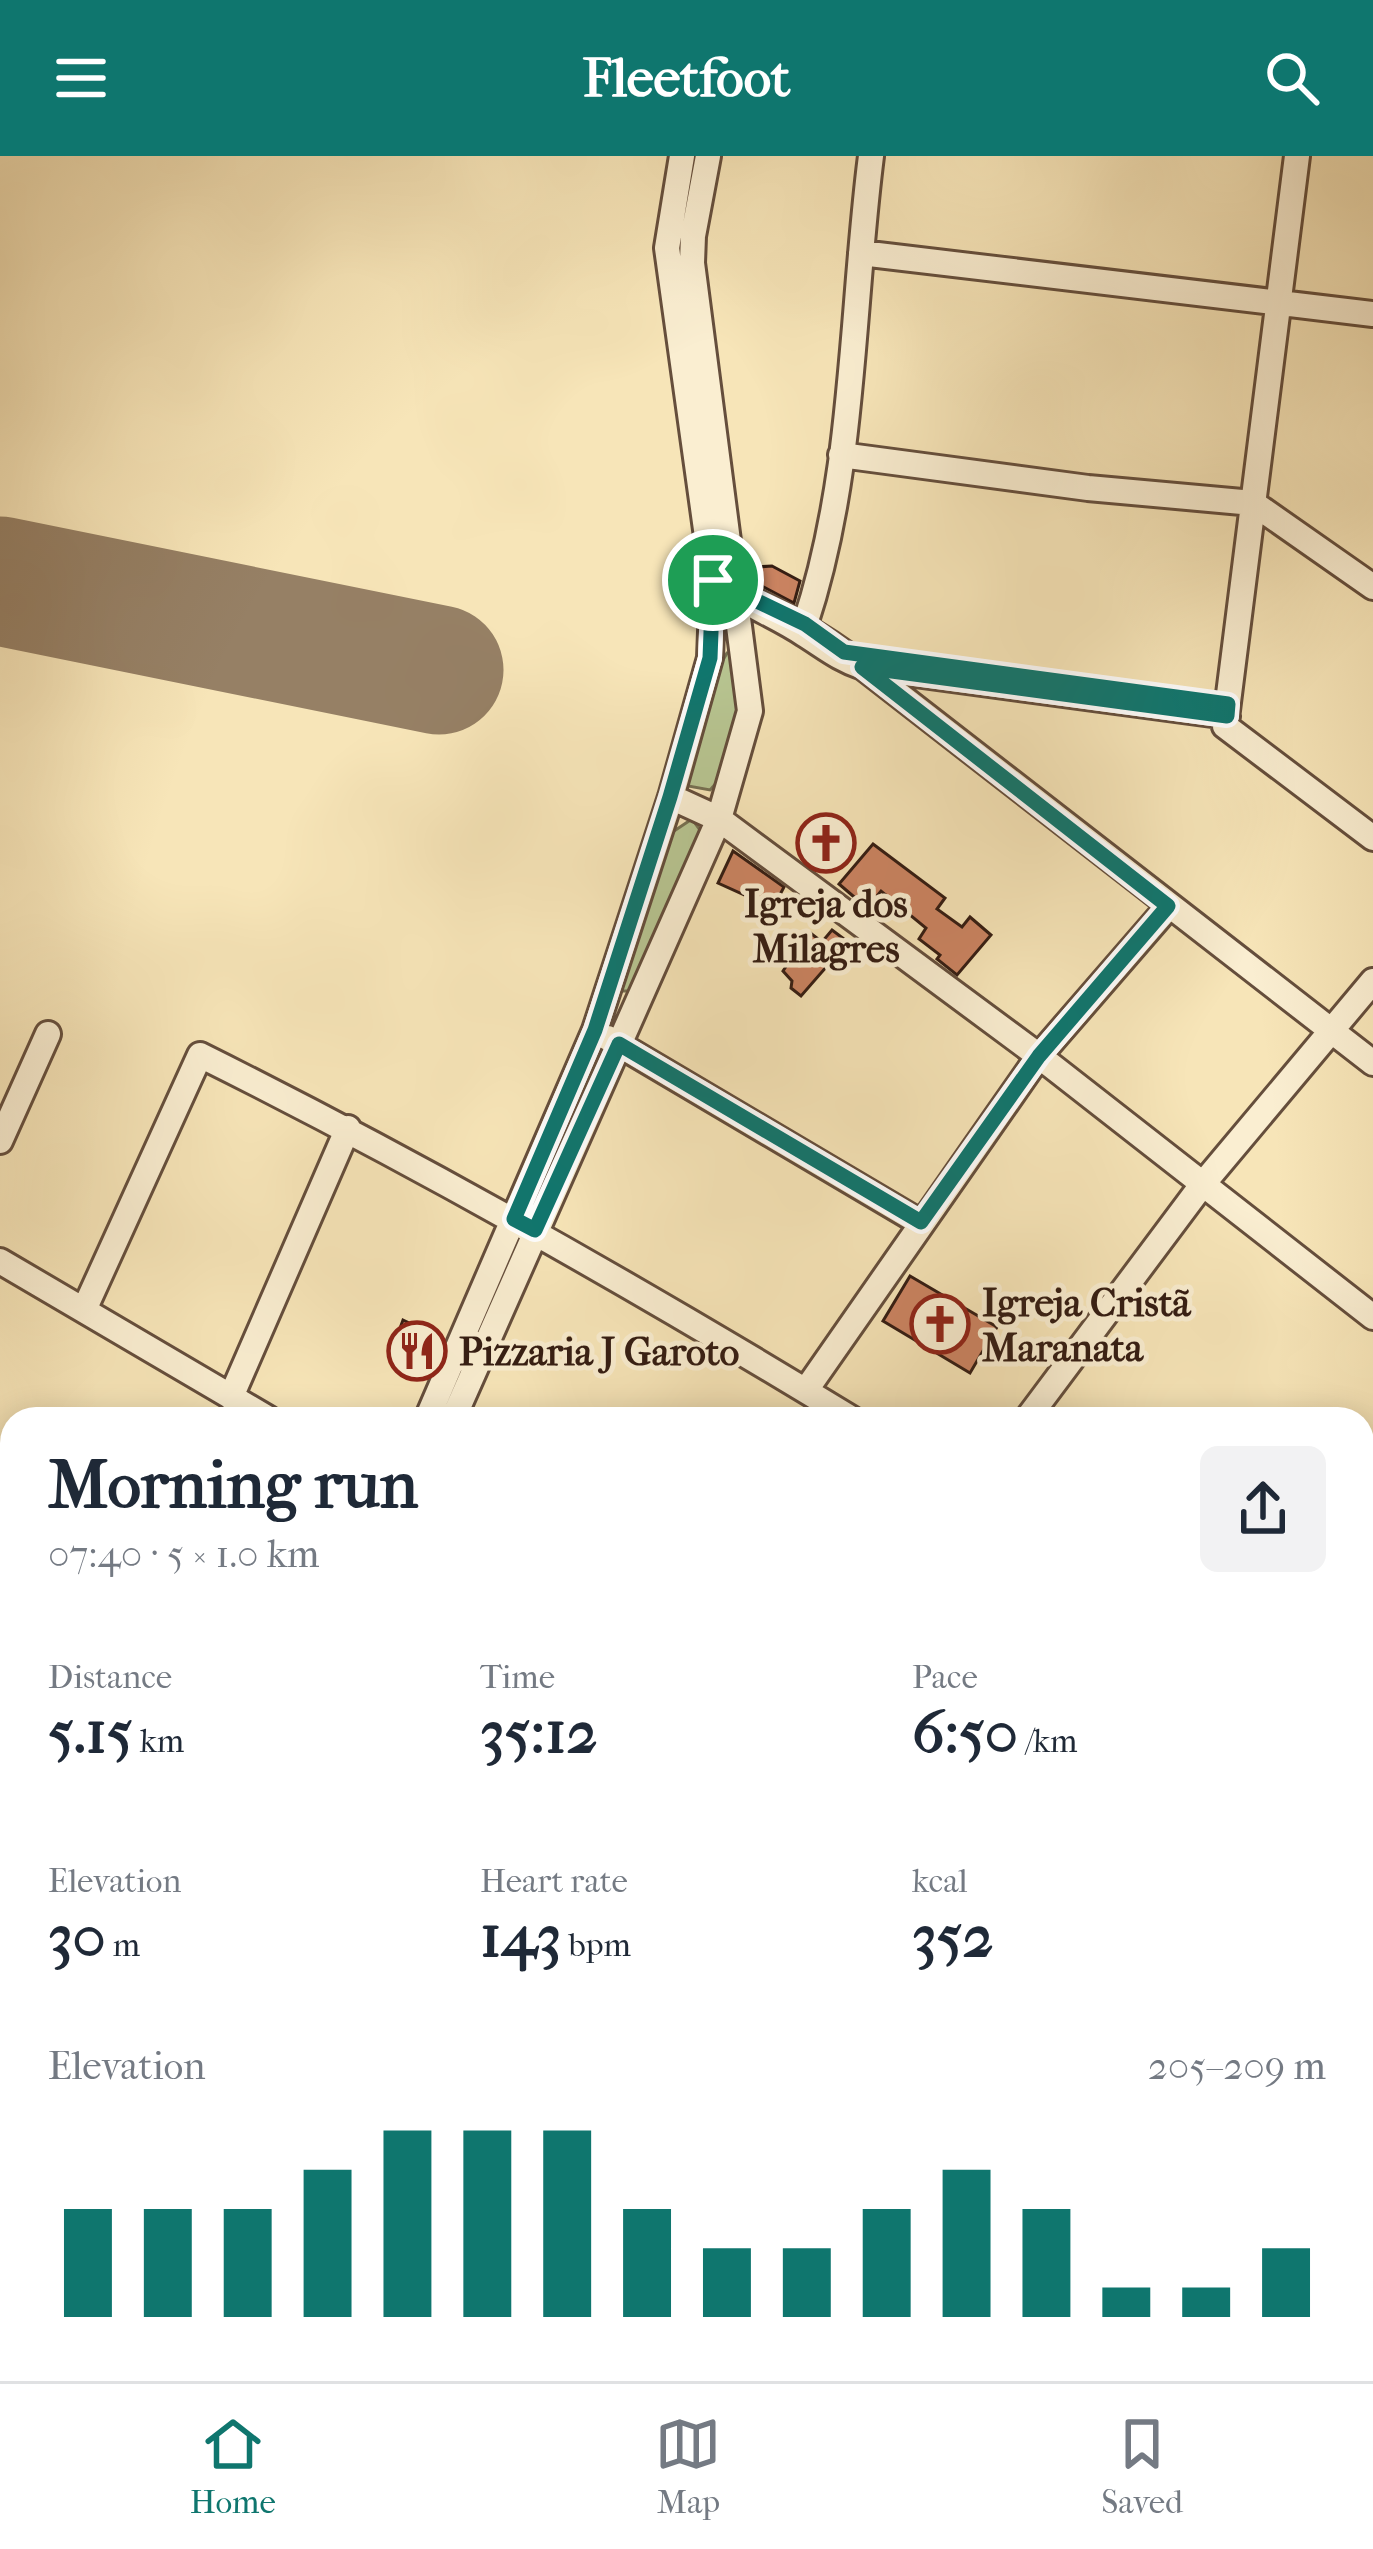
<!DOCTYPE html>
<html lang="en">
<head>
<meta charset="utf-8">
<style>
  body { margin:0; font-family:"IM FELL French Canon",serif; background:#f2f2f3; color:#1f2937; height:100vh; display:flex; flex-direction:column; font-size:45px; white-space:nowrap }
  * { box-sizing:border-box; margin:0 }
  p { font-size:39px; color:#747a83 }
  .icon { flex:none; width:66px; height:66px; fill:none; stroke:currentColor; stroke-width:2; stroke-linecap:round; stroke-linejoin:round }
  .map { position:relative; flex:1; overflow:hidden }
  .side { position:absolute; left:0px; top:1251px; width:1374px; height:975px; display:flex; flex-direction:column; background:#fff; border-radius:36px 36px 0 0; box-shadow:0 6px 30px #0003 }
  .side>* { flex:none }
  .pin { position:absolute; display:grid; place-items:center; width:102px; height:102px; color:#fff; margin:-51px; border:6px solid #fff; border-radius:50%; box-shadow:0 3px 12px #0007 }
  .round { display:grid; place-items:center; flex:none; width:126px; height:126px; border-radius:18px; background:#f2f2f3 }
  .head { display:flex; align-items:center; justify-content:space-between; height:204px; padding:0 48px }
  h1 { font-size:66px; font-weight:700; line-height:90px }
  .stats { display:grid; grid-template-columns:repeat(3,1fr); gap:18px; height:204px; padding:12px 48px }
  .stats div { display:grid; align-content:center }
  .stats b { font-size:60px; font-weight:700 }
  .stats small { font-size:33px; font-weight:400 }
  .stats p { font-size:33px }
  .chart { height:336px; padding:24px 48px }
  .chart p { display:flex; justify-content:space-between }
  .chart svg { width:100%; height:216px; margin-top:12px; stroke:#0f766e; stroke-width:6 }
  header { display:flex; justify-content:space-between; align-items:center; height:156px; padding:0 48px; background:#0f766e; color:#fff; font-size:54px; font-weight:700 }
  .menu { display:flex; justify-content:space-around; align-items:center; height:168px; border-top:3px solid #e0e1e3; background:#fff; font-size:33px; color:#747a83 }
  .menu a { display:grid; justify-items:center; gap:6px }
  .menu .active { color:#0f766e }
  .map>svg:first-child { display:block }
  .green { fill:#b8c692; stroke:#767152; stroke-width:3 }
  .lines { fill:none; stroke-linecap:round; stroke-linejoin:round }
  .runway { stroke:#968065; stroke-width:129 }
  .building { fill:#cc8462; stroke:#341c12; stroke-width:3 }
  .minor-casing { stroke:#654e3c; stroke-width:30 }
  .major-casing { stroke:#341c12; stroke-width:36 }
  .minor { stroke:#faeed1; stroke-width:24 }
  .major { stroke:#ecc27c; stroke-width:30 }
  .route-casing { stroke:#fff; stroke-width:24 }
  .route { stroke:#0f766e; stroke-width:15 }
  .labels { text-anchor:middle; stroke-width:10; stroke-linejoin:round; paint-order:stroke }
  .poi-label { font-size:39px; font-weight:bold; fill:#341c12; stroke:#faeed1; text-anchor:start }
</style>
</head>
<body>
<header><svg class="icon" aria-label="menu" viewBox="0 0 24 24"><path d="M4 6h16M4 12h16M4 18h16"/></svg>Fleetfoot<svg class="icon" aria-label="search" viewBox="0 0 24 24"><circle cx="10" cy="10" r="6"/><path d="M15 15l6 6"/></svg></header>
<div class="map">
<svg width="1373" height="2225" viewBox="0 0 1373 2225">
  <rect width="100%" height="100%" fill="#f7e5b8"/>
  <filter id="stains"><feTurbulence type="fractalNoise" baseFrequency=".00167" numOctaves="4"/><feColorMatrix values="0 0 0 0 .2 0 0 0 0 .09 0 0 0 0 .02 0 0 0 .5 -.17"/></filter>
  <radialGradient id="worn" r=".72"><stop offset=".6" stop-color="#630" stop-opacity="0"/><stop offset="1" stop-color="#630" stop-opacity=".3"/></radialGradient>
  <path class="green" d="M727 497H734C739 540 744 600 710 634L688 630 685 624 719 511Z
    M692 663 702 677 631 835H622L618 828 665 681Z
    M1362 2079 1373 2087V2225H1352L1339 2214H1362Z"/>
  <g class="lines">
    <path class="runway" d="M0 425 439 514"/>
  </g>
  <path class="building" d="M772 410 800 425 794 447 756 427V411Z
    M822 669 845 681 829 709 808 694Z
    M873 688 945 742 937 753 962 771 970 761 991 779 957 819 937 803 940 799 919 783 926 772 881 735 867 752 839 728Z
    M733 695 784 731 773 752 718 727Z
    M832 774 848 786 801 840 791 832 792 825 783 815 809 776 822 786Z
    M910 1120 997 1171 970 1217 883 1165Z
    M403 1164 443 1183 434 1206 395 1186Z"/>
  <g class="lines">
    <defs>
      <path id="minor" d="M1297 0 1225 570 1373 682
        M861 97 1373 158
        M841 299 1088 332 1253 347 1373 431
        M805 468C855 318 851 156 871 0
        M1227 560 863 511C839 503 825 491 804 478 774 458 741 447 713 424 766 450 816 474 863 511L1373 907
        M671 641 719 663 1039 900 1373 1161
        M608 882 921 1067
        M0 985 48 878
        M0 1105 269 1263
        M84 1154 200 899C423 1010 639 1133 852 1263
        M806 1234 1039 900 1169 750
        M231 1241 348 972
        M427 1263 595 874 671 641 710 502 713 424 667 92 682 0
        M453 1263 719 663 750 555 692 107 693 80 708 0
        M1027 1263 1202 1029 1373 825
        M0 1342 12 1349
        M1362 1446 1373 1455
        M1362 1500 1373 1483
        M0 1617 12 1625
        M1362 1672 1373 1679
        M0 1849 12 1856
        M1362 2067 1373 2077
        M0 2092 12 2100
        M285 2214 300 2225
        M596 2214 613 2225
        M964 2214 982 2225
        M4 2225 12 2207
        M30 2225 35 2214
        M447 2225 454 2214"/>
      <path id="major" d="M1362 1830 1373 1816
        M1362 1864 1373 1850
        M1046 2225 1054 2214
        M1078 2225 1086 2214"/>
    </defs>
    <use href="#minor" class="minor-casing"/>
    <use href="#major" class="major-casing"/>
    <use href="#minor" class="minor"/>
    <use href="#major" class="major"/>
  </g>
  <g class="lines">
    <defs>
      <path id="route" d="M713 424 805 468 844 496 1228 548 1227 560 862 511 1168 750 1039 900 921 1066 619 888 535 1074 514 1063 595 874 670 641 710 502Z"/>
    </defs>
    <use href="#route" class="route-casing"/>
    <use href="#route" class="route"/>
  </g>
  <defs>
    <symbol id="church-ring" viewBox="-11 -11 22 22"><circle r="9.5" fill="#faeed1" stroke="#8f2418" stroke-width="1.5"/><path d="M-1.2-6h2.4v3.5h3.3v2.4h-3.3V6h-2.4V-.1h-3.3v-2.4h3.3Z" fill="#8f2418"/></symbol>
    <symbol id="restaurant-ring" viewBox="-11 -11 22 22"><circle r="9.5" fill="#faeed1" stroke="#8f2418" stroke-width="1.5"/><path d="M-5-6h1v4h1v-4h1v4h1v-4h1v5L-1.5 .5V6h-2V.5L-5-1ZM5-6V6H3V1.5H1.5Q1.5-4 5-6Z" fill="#8f2418"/></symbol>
  </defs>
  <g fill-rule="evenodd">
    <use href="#church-ring" x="793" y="654" width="66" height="66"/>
    <use href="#church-ring" x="907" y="1135" width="66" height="66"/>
    <use href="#restaurant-ring" x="384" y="1162" width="66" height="66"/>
  </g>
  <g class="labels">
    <g class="poi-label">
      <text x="826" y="761" text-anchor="middle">Igreja dos<tspan x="826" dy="45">Milagres</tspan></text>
      <text x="982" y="1160">Igreja Cristã<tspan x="982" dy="45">Maranata</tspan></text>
      <text x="459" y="1209">Pizzaria J Garoto</text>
    </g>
  </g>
  <rect width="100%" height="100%" filter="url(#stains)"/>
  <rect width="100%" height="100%" fill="url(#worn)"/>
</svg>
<div class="pin" style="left:713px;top:424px;background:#1e9e55"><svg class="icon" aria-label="arrive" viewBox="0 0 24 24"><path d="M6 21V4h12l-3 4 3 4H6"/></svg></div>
<section class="side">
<div class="head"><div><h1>Morning run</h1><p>07:40 · 5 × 1.0 km</p></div><a class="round"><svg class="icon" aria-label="share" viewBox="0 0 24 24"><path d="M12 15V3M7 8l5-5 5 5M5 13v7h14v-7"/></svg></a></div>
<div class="stats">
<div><p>Distance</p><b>5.15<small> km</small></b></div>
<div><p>Time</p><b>35:12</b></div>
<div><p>Pace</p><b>6:50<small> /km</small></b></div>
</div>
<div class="stats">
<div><p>Elevation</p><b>30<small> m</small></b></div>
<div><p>Heart rate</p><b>143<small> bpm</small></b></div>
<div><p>kcal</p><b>352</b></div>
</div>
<div class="chart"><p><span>Elevation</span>205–209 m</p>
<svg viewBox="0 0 160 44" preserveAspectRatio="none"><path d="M5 44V22M15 44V22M25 44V22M35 44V14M45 44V6M55 44V6M65 44V6M75 44V22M85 44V30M95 44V30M105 44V22M115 44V14M125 44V22M135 44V38M145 44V38M155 44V30"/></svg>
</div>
</section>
</div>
<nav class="menu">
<a class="active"><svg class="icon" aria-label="home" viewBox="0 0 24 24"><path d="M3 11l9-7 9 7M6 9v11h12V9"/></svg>Home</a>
<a><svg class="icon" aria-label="map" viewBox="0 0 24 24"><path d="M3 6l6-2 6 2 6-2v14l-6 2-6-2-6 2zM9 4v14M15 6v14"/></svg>Map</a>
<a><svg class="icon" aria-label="saved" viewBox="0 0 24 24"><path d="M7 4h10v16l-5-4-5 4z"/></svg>Saved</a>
</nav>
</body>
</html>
